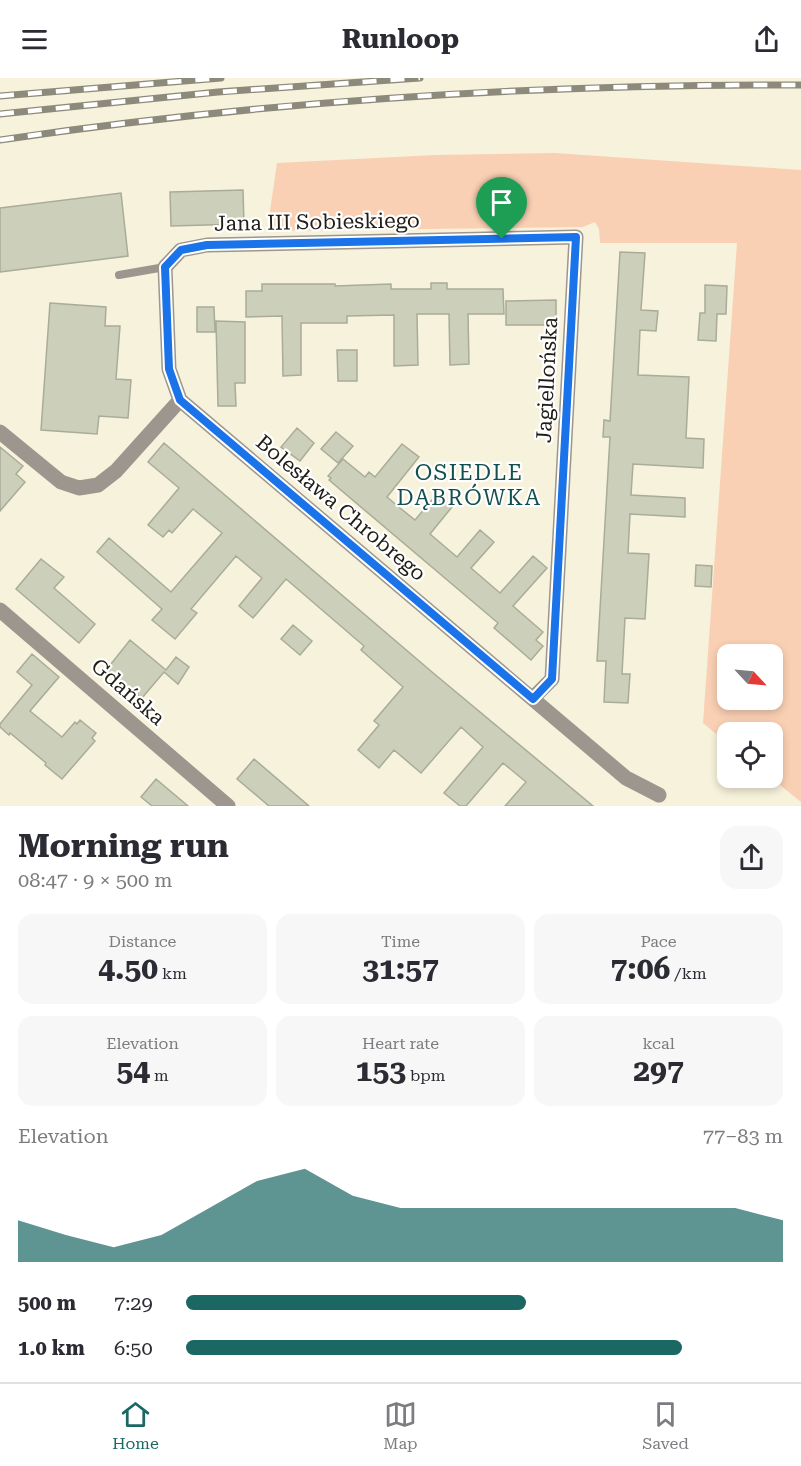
<!DOCTYPE html>
<html lang="en">
<head>
<meta charset="utf-8">
<style>
  body { margin:0; font-family:"Roboto Serif",serif; background:#f7f7f7; color:#2b2b33; height:100vh; display:flex; flex-direction:column; font-size:22px; white-space:nowrap }
  * { box-sizing:border-box; margin:0 }
  p { font-size:20px; color:#7c7c81 }
  .icon { flex:none; width:33px; height:33px; fill:none; stroke:currentColor; stroke-width:2; stroke-linecap:round; stroke-linejoin:round }
  .map { position:relative; height:728px; overflow:hidden }
  .drawer { display:flex; flex-direction:column; background:#fff; flex:1 }
  .drawer>* { flex:none }
  .needle { width:39px; rotate:116deg }
  .fabs { position:absolute; left:717px; top:566px; display:grid; gap:12px }
  .fabs a { display:grid; place-items:center; width:66px; height:66px; border-radius:12px; background:#fff; box-shadow:0 3px 9px #0003; font-size:30px }
  .pin { position:absolute; display:grid; place-items:center; width:51px; height:51px; color:#fff; margin:-62px -26px; border-radius:50% 50% 50% 0; rotate:-45deg; box-shadow:0 0 6px #0007 }
  .pin .icon { rotate:45deg }
  .round { display:grid; place-items:center; flex:none; width:63px; height:63px; border-radius:18px; background:#f7f7f7 }
  .overview { display:flex; align-items:center; justify-content:space-between; height:102px; padding:0 18px }
  h1 { font-size:33px; font-weight:700; line-height:45px }
  .stats { display:grid; grid-template-columns:repeat(3,1fr); gap:9px; height:102px; padding:6px 18px }
  .stats div { display:grid; align-content:center; border-radius:15px; background:#f7f7f7; text-align:center }
  .stats b { font-size:30px; font-weight:700 }
  .stats small { font-size:16px; font-weight:400 }
  .stats p { font-size:16px }
  .chart { height:168px; padding:12px 18px }
  .chart p { display:flex; justify-content:space-between }
  .chart svg { width:100%; height:108px; margin-top:6px; fill:#1b6764; opacity:.7 }
  ul { padding:0 18px; list-style:none; font-size:20px }
  li { display:grid; grid-template-columns:96px 72px 1fr; align-items:center; height:45px }
  li i { height:15px; border-radius:8px; background:#1b6764 }
  header { display:flex; justify-content:space-between; align-items:center; height:78px; padding:0 18px; background:#fff; font-size:27px; font-weight:700 }
  .menu { display:flex; justify-content:space-around; align-items:center; height:84px; border-top:2px solid #e1e1e2; background:#fff; font-size:16px; color:#7c7c81 }
  .menu a { display:grid; justify-items:center; gap:3px }
  .menu .active { color:#1b6764 }
  .map>svg:first-child { display:block }
  .green { fill:#fad0b4; fill-rule:evenodd }
  .building { fill:#cccfba; stroke:#a9ac98; stroke-width:1.5 }
  .lines { fill:none; stroke-linecap:round; stroke-linejoin:round }
  .service { stroke:#9c968f; stroke-width:8 }
  .minor { stroke:#9c968f; stroke-width:15 }
  .rail-casing { stroke:#8d8a7b; stroke-width:7 }
  .rail { stroke:#fff; stroke-width:4.5; stroke-dasharray:14; stroke-linecap:butt }
  .route-casing { stroke:#fff; stroke-width:12 }
  .route { stroke:#1a73e8; stroke-width:8 }
  .labels { text-anchor:middle; stroke-width:4.5; stroke-linejoin:round; paint-order:stroke }
  .street-label { font-size:21px; fill:#1f1d16; stroke:#fff }
  .neighbourhood-label { font-size:22px; letter-spacing:1.5px; fill:#13504d; stroke:#fff }
</style>
</head>
<body>
<header><svg class="icon" aria-label="menu" viewBox="0 0 24 24"><path d="M4 6h16M4 12h16M4 18h16"/></svg>Runloop<svg class="icon" aria-label="share" viewBox="0 0 24 24"><path d="M12 15V3M7 8l5-5 5 5M5 13v7h14v-7"/></svg></header>
<div class="map">
<svg width="801" height="728" viewBox="0 0 801 728">
  <rect width="100%" height="100%" fill="#f7f2dc"/>
  <path class="green" d="M555 75 801 92V724L770 699H772V654H728L727 665 703 645 737 165H600L599 151 595 144 583 149 267 153 277 85 435 77ZM728 576H772V621H728Z"/>
  <path class="building" d="M243 112 244 146 171 148 170 114Z
    M121 115 128 178 0 194V130Z
    M620 174 645 175 641 232 658 233 656 253 640 252 638 297 689 299 686 360 704 361 703 390 633 386 631 417 685 420V439L630 436 628 475 649 476 645 541 625 540 622 596H630L628 625 604 624 606 583H597L610 359H603L604 342 610 343Z
    M431 205H447V211H503L504 236H468L469 286 450 287 449 236H417L418 287 394 288V237L347 238V245H301V297L283 298 282 238 246 239V213H262V206H335V208L391 206V211H431Z
    M705 207 727 208 726 236H717L716 263 698 262 700 235H705Z
    M556 222V247H506V223Z
    M50 225 106 229 105 248H120L116 301 131 302 128 340 99 338 97 356 41 352Z
    M197 229H214L215 254H197Z
    M216 243 245 244V305H235L236 328H218Z
    M337 272H357V303H338Z
    M297 350 314 365 300 383 281 369Z
    M336 354 353 368 338 385 321 371Z
    M164 365 432 594 593 728H505L526 704 503 685 466 728H460L444 715 483 669 461 649 421 695 394 672 379 690 358 672 379 647 374 643 403 609 361 572 364 568 286 501 253 540 239 528 262 500 236 478 191 531 197 535 175 561 152 542 162 531 97 474 109 460 171 514 222 455 193 431 172 455 169 452 163 459 148 447 179 410 148 384Z
    M402 366 419 379 387 419 400 430 415 442 437 416 452 429 430 456 457 479 480 452 494 464 471 490 500 515 533 478 547 490 513 528 543 554 536 562 543 568 531 582 494 550 498 545 329 402 331 400 328 398 343 381 365 399 369 394 375 399Z
    M0 369 23 388 16 396 25 404 0 433Z
    M41 481 64 499 54 510 95 546 79 565 16 511Z
    M696 487 712 488 711 509 695 508Z
    M293 547 312 563 300 577 281 561Z
    M130 562 166 592 176 579 189 589 178 606 164 594 142 620 112 596 107 591Z
    M32 576 59 599 30 633 62 659 75 644 77 646 80 642 96 655 92 660 95 663 62 701 45 687 46 685 10 655 9 657 0 649V646L32 607 17 594Z
    M254 681 309 728H269L237 701Z
    M156 701 188 728H152L141 719Z"/>
  <g class="lines">
    <path class="service" d="M119 197 165 189"/>
    <path class="minor" d="M180 322 169 291 165 189 181 172 207 167 576 159 552 601 533 620
      M0 354 61 404 79 410 98 407 116 393 180 322 626 700 659 717
      M0 532 228 728"/>
    <defs>
      <path id="rail" d="M0 18 221 0
        M0 36 218 14 420 0
        M0 62C265 23 533 6 801 7"/>
    </defs>
    <use href="#rail" class="rail-casing"/>
    <use href="#rail" class="rail"/>
  </g>
  <g class="lines">
    <defs>
      <path id="route" d="M576 159 552 601 533 621 180 322 169 291 165 189 181 172 207 167Z"/>
    </defs>
    <use href="#route" class="route-casing"/>
    <use href="#route" class="route"/>
  </g>
  <g class="labels">
    <g class="street-label">
      <text transform="translate(317 144) rotate(-1)" y="7">Jana III Sobieskiego</text>
      <text transform="translate(547 302) rotate(-87)" y="7">Jagiellońska</text>
      <text transform="translate(341 430) rotate(40)" y="7">Bolesława Chrobrego</text>
      <text transform="translate(128 614) rotate(41)" y="7">Gdańska</text>
    </g>
    <g class="neighbourhood-label">
      <text x="469" y="402">OSIEDLE<tspan x="469" dy="25">DĄBRÓWKA</tspan></text>
    </g>
  </g>
</svg>
<div class="fabs">
<a><svg class="needle" viewBox="-14 -14 28 28"><path d="M0-13l5 13h-10z" fill="#e53935"/><path d="M0 13l5-13h-10z" fill="#7c7c81"/></svg></a>
<a><svg class="icon" aria-label="locate" viewBox="0 0 24 24"><circle cx="12" cy="12" r="6"/><path d="M12 2v4M12 18v4M2 12h4M18 12h4"/></svg></a>
</div>
<div class="pin" style="left:502px;top:161px;background:#1e9e55"><svg class="icon" aria-label="arrive" viewBox="0 0 24 24"><path d="M6 21V4h12l-3 4 3 4H6"/></svg></div>
</div>
<section class="drawer">
<div class="overview"><div><h1>Morning run</h1><p>08:47 · 9 × 500 m</p></div><a class="round"><svg class="icon" aria-label="share" viewBox="0 0 24 24"><path d="M12 15V3M7 8l5-5 5 5M5 13v7h14v-7"/></svg></a></div>
<div class="stats">
<div><p>Distance</p><b>4.50<small> km</small></b></div>
<div><p>Time</p><b>31:57</b></div>
<div><p>Pace</p><b>7:06<small> /km</small></b></div>
</div>
<div class="stats">
<div><p>Elevation</p><b>54<small> m</small></b></div>
<div><p>Heart rate</p><b>153<small> bpm</small></b></div>
<div><p>kcal</p><b>297</b></div>
</div>
<div class="chart"><p><span>Elevation</span>77–83 m</p>
<svg viewBox="0 0 160 44" preserveAspectRatio="none"><path d="M0 44V27L10 33L20 38L30 33L40 22L50 11L60 6L70 17L80 22L90 22L100 22L110 22L120 22L130 22L140 22L150 22L160 27V44z"/></svg>
</div>
<ul>
<li><b>500 m</b>7:29<i style="width:57%"></i></li>
<li><b>1.0 km</b>6:50<i style="width:83%"></i></li>
</ul>
</section>
<nav class="menu">
<a class="active"><svg class="icon" aria-label="home" viewBox="0 0 24 24"><path d="M3 11l9-7 9 7M6 9v11h12V9"/></svg>Home</a>
<a><svg class="icon" aria-label="map" viewBox="0 0 24 24"><path d="M3 6l6-2 6 2 6-2v14l-6 2-6-2-6 2zM9 4v14M15 6v14"/></svg>Map</a>
<a><svg class="icon" aria-label="saved" viewBox="0 0 24 24"><path d="M7 4h10v16l-5-4-5 4z"/></svg>Saved</a>
</nav>
</body>
</html>
